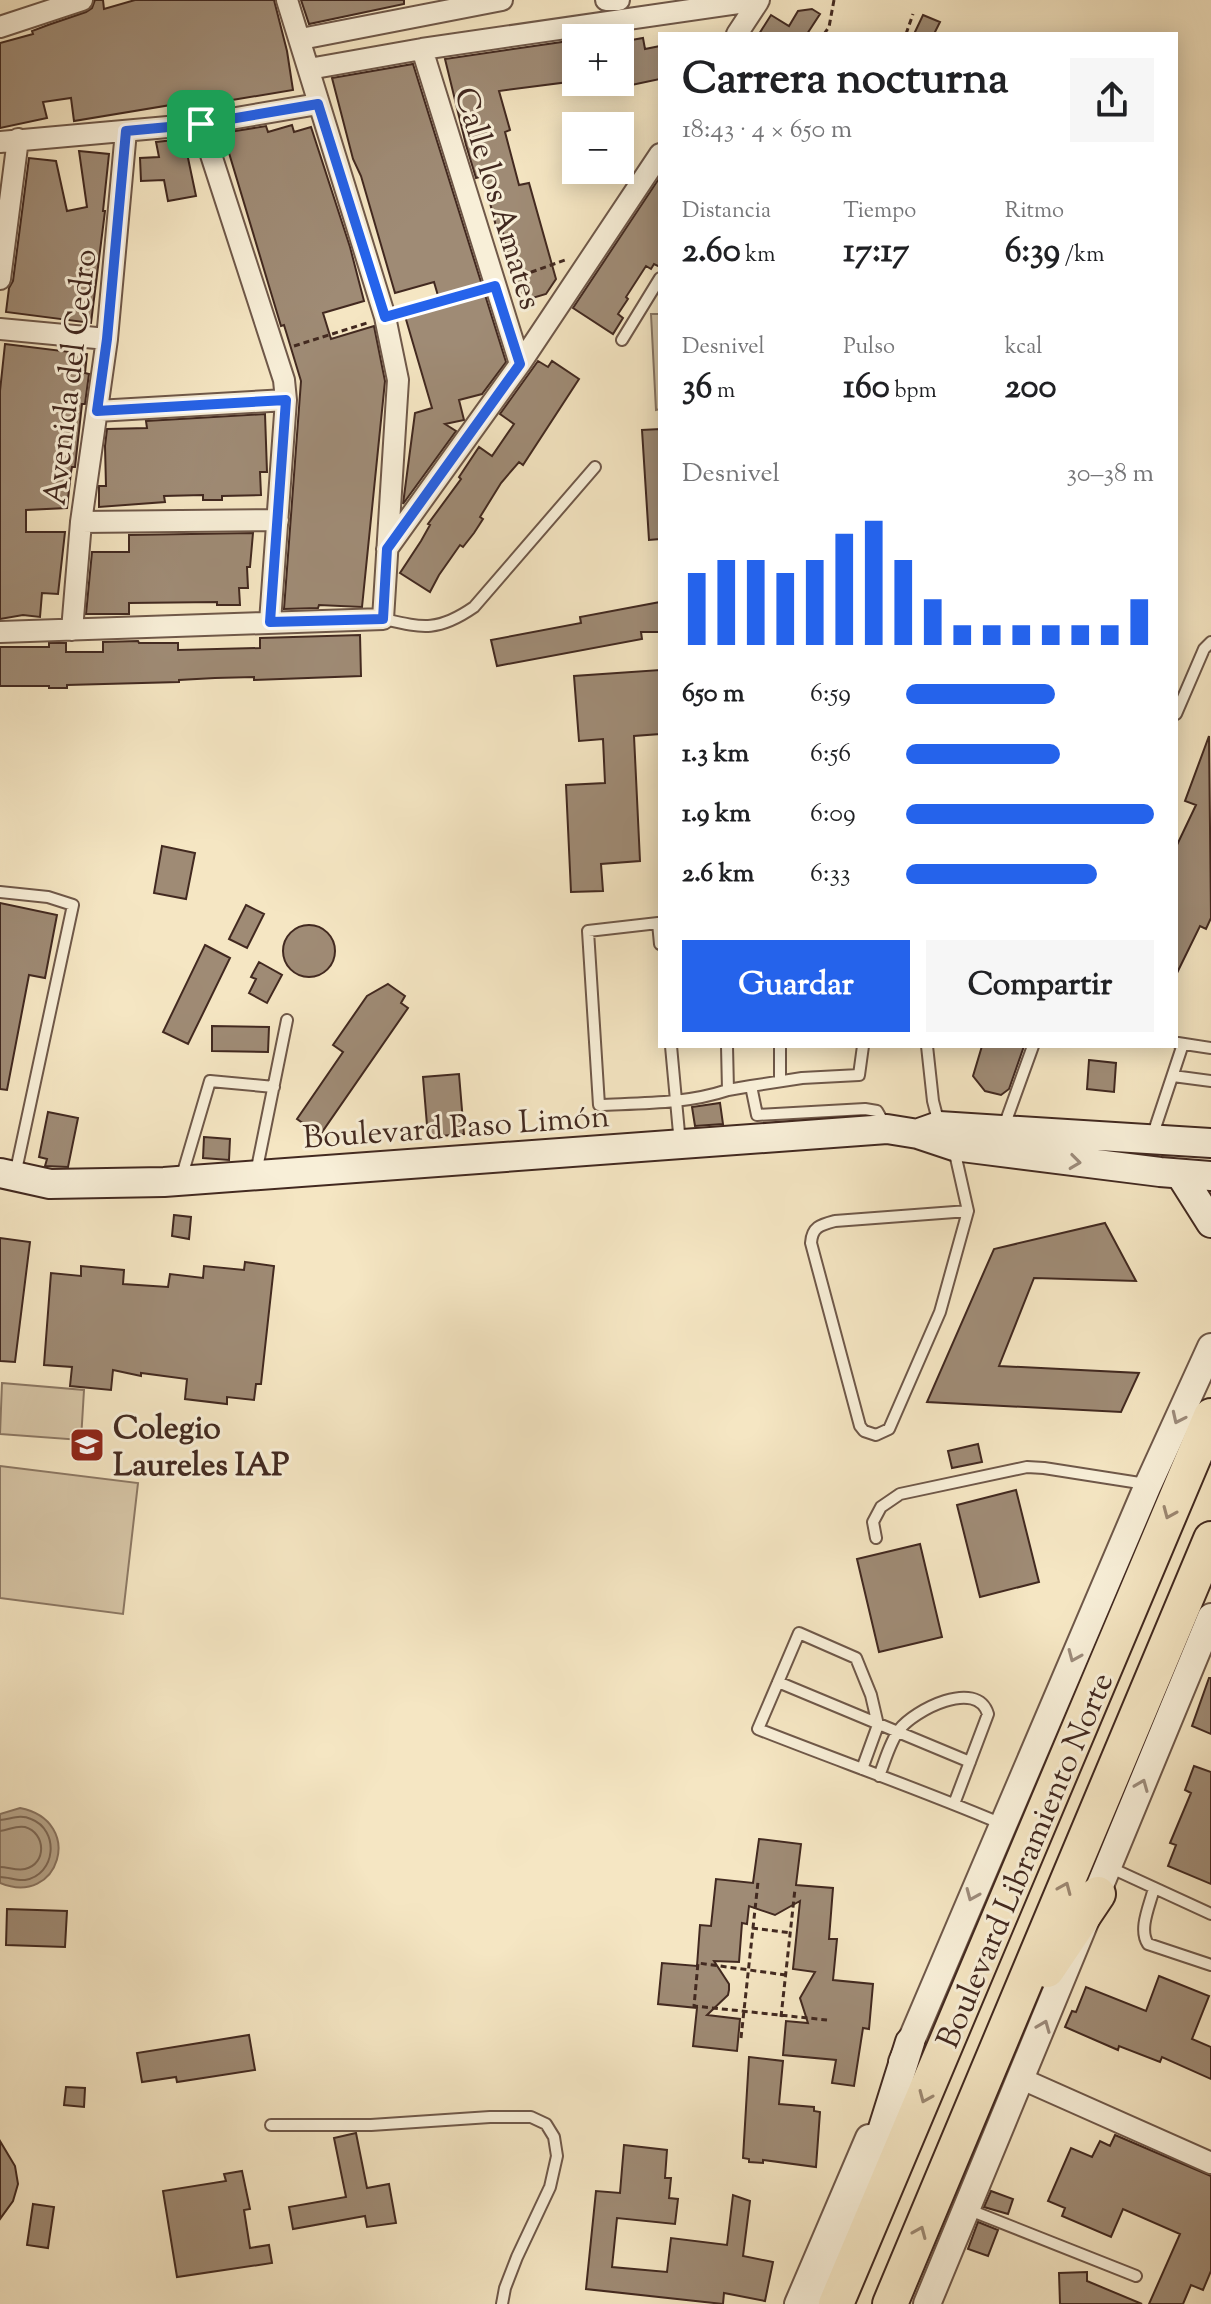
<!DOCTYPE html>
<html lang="es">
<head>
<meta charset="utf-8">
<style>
  body { margin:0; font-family:"Sorts Mill Goudy",serif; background:#f6f6f6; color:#202124; height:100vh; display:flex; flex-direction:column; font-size:30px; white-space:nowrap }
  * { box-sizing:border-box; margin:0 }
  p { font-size:26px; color:#757577 }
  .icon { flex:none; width:44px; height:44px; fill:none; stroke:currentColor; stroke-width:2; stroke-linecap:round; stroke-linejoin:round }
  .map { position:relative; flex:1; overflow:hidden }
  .side { position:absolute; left:658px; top:32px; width:520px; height:1016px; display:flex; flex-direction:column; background:#fff; border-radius:0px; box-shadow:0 4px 20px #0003 }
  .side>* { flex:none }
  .controls { position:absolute; left:562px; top:24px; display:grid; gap:16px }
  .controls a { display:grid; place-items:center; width:72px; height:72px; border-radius:0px; background:#fff; box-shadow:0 4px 20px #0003; font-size:40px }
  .pin { position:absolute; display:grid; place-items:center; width:68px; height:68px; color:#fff; margin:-34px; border-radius:16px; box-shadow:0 4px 12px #0006 }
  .round { display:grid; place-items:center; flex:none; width:84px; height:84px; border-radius:0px; background:#f6f6f6 }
  .headline { display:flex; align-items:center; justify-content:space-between; height:136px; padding:0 24px }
  h1 { font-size:44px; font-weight:700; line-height:60px }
  .metrics { display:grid; grid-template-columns:repeat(3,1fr); gap:12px; height:136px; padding:8px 24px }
  .metrics div { display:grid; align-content:center }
  .metrics b { font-size:34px; font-weight:700 }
  .metrics small { font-size:22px; font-weight:400 }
  .metrics p { font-size:22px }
  .chart { height:224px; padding:16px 24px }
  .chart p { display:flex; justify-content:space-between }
  .chart svg { width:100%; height:144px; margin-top:8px; stroke:#2563eb; stroke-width:6 }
  .primary-button { display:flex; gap:16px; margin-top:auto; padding:16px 24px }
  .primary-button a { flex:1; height:92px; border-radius:0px; background:#2563eb; color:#fff; font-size:32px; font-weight:700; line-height:92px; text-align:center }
  .primary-button a+a { background:#f6f6f6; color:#202124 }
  ul { padding:0 24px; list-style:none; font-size:26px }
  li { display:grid; grid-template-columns:128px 96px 1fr; align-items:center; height:60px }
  li i { height:20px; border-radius:10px; background:#2563eb }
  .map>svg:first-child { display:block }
  .green { fill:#d7c6a7; stroke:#8c7864; stroke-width:2 }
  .water { fill:#b8a68c; stroke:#897461; stroke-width:2 }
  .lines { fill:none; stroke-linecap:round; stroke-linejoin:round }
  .shore { stroke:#7d6856; stroke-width:2 }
  .building { fill:#9f8b75; stroke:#422920; stroke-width:2 }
  .service-casing { stroke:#6f5849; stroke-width:14 }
  .minor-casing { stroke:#6f5849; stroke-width:24 }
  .tertiary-casing { stroke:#6f5849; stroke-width:30 }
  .secondary-casing { stroke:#422920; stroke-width:32 }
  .trunk-casing { stroke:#422920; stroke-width:38 }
  .path { stroke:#422920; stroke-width:3; stroke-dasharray:6 4; stroke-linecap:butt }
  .service { stroke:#f8efd8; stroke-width:10 }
  .minor { stroke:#f8efd8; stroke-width:20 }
  .tertiary { stroke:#f8efd8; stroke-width:26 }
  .secondary { stroke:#f8efd8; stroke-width:28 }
  .trunk { stroke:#f5e6c3; stroke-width:34 }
  .oneway { stroke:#9d8c7c }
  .oneway2 { stroke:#9c8872 }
  .route-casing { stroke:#fff; stroke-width:16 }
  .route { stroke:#2563eb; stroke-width:10 }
  .labels { text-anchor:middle; stroke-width:6; stroke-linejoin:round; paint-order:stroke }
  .street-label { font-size:32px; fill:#422920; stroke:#f8efd8 }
  .poi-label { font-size:32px; font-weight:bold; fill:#422920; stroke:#f8efd8; text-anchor:start }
</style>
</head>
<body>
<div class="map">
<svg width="1211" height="2304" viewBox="0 0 1211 2304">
  <rect width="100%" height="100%" fill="#f5e6c3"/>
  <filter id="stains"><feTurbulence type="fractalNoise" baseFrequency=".0025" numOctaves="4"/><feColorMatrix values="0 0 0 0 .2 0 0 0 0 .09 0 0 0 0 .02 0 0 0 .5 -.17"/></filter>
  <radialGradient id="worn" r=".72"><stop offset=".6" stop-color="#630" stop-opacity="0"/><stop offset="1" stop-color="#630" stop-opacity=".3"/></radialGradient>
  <path class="green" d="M651 314H660V409L656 410Z
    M2 1383 84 1390 81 1440 0 1434Z
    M0 1466 138 1483 123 1614 0 1598Z"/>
  <path class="water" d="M20 1808C86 1821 59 1908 0 1883V1814Z"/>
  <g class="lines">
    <path class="shore" d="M0 1820C11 1819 20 1814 31 1819 60 1830 56 1875 25 1880 17 1881 8 1877 0 1877
      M0 1831C9 1830 16 1825 25 1827 46 1833 47 1864 25 1869 17 1871 8 1867 0 1867"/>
  </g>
  <path class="building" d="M95 0H103L104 9 135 0H274L287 51 293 90 184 108 183 103 74 121 71 98 43 102 47 118 0 128V43L33 34 32 31 48 25 86 12 92 8Z
    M301 0H404V4L309 24Z
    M812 9 820 14 807 34H759L771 15 789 26 798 11Z
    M923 15 940 22 934 34H914Z
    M643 38 645 49 660 46V79L622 87 620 42Z
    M576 40V81L499 91 510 130 505 132 519 185 529 183 556 279 546 294 519 302 502 229 497 230 483 176 476 178 466 145 445 59Z
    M413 64 506 362 482 394 459 400 464 420 445 424 456 431 403 504 415 413 432 408 405 316 441 306 434 282 395 293 361 176 353 159 332 78Z
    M292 125 294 132 311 127 350 247 364 301 323 313 331 339 374 326 385 381 362 607 319 605 318 608 284 609 301 381 284 325 281 326 223 133 266 126 268 132Z
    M184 139 196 196 168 201 164 180 141 181 140 158 159 157 156 142Z
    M79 151 109 154 103 211H105L91 323 6 312 9 288 13 281 29 158 56 161 67 211 87 207Z
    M660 177V267L654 264 651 269 646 266 626 297 628 299 618 314 623 318 613 334 573 308Z
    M5 344 87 354 85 373 89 374 85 404H82L75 467H72L71 472 67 508 26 510V532H65L58 594 42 593 40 617 23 615 0 619V391Z
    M538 361 548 367 552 361 579 379 523 465 519 462 501 483 480 517 483 519 474 533 463 547 460 545 439 575 430 592 400 573 421 541 430 525 428 524 461 479 459 477 479 447 492 456 514 424 500 414Z
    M265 414 267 472H260L261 495 222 496V500H203V495L164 496 165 502 99 507V486H106L105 446 107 429 147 428 146 421Z
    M660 429V539L649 540 642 430Z
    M253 533 250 567H247L248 588H239L240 605H217V602L129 603V614H86L92 552H129V535Z
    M660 602V632H641L642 639 497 666 491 640 581 623 580 617Z
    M360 635 361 676 254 680V677L215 678 179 680V682L67 685V688H49V686H0V647H49V643H66V652H103V642L138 641 139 643H178V650L260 648V638Z
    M660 670V734L634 736 640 861 601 864 603 891 571 892 566 785 605 783 603 739 579 741 574 676Z
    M1209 736 1211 918 1206 929 1200 926 1176 975V847L1196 805 1185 801Z
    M162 846 195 853 186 899 154 893Z
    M0 903 57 915 45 978 29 975 7 1090 0 1089Z
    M246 905 264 914 247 948 229 939Z
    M283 951a26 26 0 1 1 52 0a26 26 0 1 1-52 0Z
    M205 945 230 958 188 1044 163 1032Z
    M259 962 282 975 267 1003 249 993 256 979 251 977Z
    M388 984 405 996 401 1003 408 1008 320 1135 297 1119 343 1052 333 1045 367 996Z
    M212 1026 269 1027 268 1052 212 1051Z
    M982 1046H1024L1009 1089 1001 1095 985 1091 973 1076Z
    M1089 1060 1116 1063 1114 1092 1087 1089Z
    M459 1074 464 1134 428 1137 423 1077Z
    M720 1103 723 1124 695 1126 692 1107Z
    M48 1112 78 1118 68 1167 45 1166 47 1159 39 1157Z
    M204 1137 230 1139 229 1160 203 1158Z
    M174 1215 191 1217 189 1239 172 1236Z
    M1105 1223 1136 1281 1034 1278 999 1366 1139 1373 1121 1412 927 1402 994 1249Z
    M0 1238 30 1242 15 1362 0 1361Z
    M245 1262 274 1266 261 1384H256L254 1400 227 1397V1404L185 1399 187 1379 141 1373V1376L113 1370 111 1390 70 1386 72 1367 44 1365 51 1273 81 1276V1266L124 1270 123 1284 168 1287 170 1274 203 1278 204 1266 244 1270Z
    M978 1444 982 1462 952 1468 948 1451Z
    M1016 1490 1039 1582 980 1597 957 1505Z
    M920 1544 942 1637 879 1652 857 1559Z
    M1209 1678H1211V1734L1192 1726Z
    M1194 1766 1211 1772V1884L1168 1866 1176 1845 1170 1843 1191 1793 1185 1790Z
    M759 1839 801 1844 796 1885 833 1888 829 1939H837L833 1980 873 1984 869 2029 863 2028 854 2086 832 2083 836 2060 783 2055 786 2021 808 2023 800 1998 815 1972 793 1969 800 1901 775 1915 749 1906 747 1924 742 1923 739 1962 714 1961 729 1984V1990L728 1995 707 2015 740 2019 737 2051 693 2046 697 2008 658 2004 662 1963 697 1966 700 1925 711 1926 716 1879 753 1883Z
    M7 1909 67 1911 65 1947 6 1945Z
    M1159 1976 1209 1996 1192 2039 1211 2047V2079L1162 2057 1160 2062 1119 2046 1118 2050 1065 2027 1072 2011 1076 2012 1086 1987 1146 2011Z
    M249 2035 255 2070 177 2082 176 2077 142 2082 137 2053Z
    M749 2057 783 2061 779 2104 814 2107V2111L820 2112 816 2167 763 2160V2163L749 2162V2159L743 2158Z
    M66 2087 85 2088 84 2107 64 2105Z
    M356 2133 367 2188 389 2184 396 2223 367 2227 365 2216 293 2229 289 2207 346 2197 334 2138Z
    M1115 2135 1211 2176V2271L1203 2290 1191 2285 1183 2304H1149L1180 2234 1123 2209 1111 2237 1062 2216 1065 2208 1048 2201 1071 2148 1092 2157 1100 2141 1110 2146Z
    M0 2141 15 2166 18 2184 13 2201 0 2219Z
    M624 2145 667 2150 665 2178H671L669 2198 678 2199 675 2224 617 2218 612 2267 667 2272 671 2238 727 2245 733 2195 750 2201 743 2256 773 2262 765 2301 724 2293 723 2304 586 2289 596 2191 620 2193Z
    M242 2171 250 2209 244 2210 250 2248 269 2245 272 2263 177 2277 163 2191 226 2181 224 2174Z
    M991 2191 1013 2199 1008 2214 984 2207Z
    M33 2204 54 2207 48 2248 27 2245Z
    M978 2222 998 2230 988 2256 968 2249Z
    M1087 2272V2281L1142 2304H1060L1059 2273Z"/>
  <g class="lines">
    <defs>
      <path id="service" d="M622 340 660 278
        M383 619C423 628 438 632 474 607L595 467
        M1176 714 1204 649 1211 642
        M0 892 48 897 73 905 15 1175
        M660 944 658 923 588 931 599 1105C643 1103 686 1104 728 1090
        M1178 1043 1211 1048
        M671 1046 680 1144
        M727 1046 728 1090 751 1086
        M780 1046V1081
        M863 1046 859 1075 802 1078 751 1086 757 1115 865 1109 877 1111 886 1127
        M927 1046 933 1101 939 1124
        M1173 1076 1211 1081
        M1003 1129 1033 1046
        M1152 1137 1183 1044
        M954 1149 968 1211 835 1221C820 1225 812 1227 811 1243L860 1426 864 1431 876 1435 889 1429 940 1312 968 1211
        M256 1173 287 1020
        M181 1179 210 1081 274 1087
        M876 1538 873 1522 881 1507 900 1494 1027 1467 1044 1468 1146 1484
        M778 1682 970 1762
        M862 1769 878 1725 871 1695 856 1658 799 1633 758 1729C839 1761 922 1790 1002 1824
        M879 1776C885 1761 890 1742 899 1730 914 1710 977 1678 988 1714L954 1804
        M1109 1867 1211 1914
        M1154 1888C1150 1905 1138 1929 1148 1944L1211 1965
        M271 2125H371L490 2117H531L546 2124 554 2137 557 2156 550 2187 517 2257 505 2288 502 2304
        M967 2209 1136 2276"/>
      <path id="minor" d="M606 0H619
        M0 27 82 0
        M737 34 758 2
        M301 39 502 0
        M422 49 520 364
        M309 69 422 49 759 0
        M201 124 284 380 286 400 270 622
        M0 142 201 124 318 104
        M0 279 18 139
        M0 329 107 339
        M97 411 286 400
        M81 522 278 520
        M387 549 520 364 660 154
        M72 630 81 522 107 339 126 131
        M0 632 383 619 398 380 385 317 287 0
        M1022 2079 1211 2163"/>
      <path id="tertiary" d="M902 2062 1148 1485 1211 1347
        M798 2304 869 2138
        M927 2304 1211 1617"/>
      <path id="secondary" d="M922 1132 939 1126 1211 1143
        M0 1173 50 1184 164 1182 887 1129 918 1134 954 1146 1160 1172 1211 1176
        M1180 1174 1211 1223
        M816 2304 858 2208 910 2042"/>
      <path id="trunk" d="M1047 1970 1098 1894
        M836 2304 1211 1416
        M890 2304 1211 1539"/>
    </defs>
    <use href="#service" class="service-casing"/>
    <use href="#minor" class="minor-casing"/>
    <use href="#tertiary" class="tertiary-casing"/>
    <use href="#secondary" class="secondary-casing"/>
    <use href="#trunk" class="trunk-casing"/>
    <path class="path" d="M824 34 829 27 834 0
      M906 34 913 14
      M512 279 565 260
      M401 312 478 290
      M294 346 367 323
      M752 1928 791 1933
      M786 1975 698 1963 694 2006 827 2020
      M781 2017 795 1889
      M741 2038 758 1882"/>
    <use href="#service" class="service"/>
    <use href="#minor" class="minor"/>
    <use href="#tertiary" class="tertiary"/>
    <use href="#secondary" class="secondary"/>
    <use href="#trunk" class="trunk"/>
  </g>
  <defs><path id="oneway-chevron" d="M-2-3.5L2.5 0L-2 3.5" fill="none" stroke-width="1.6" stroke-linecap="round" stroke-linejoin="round" transform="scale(2)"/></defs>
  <g class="oneway">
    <use href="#oneway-chevron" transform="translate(1075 1162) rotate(7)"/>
    <use href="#oneway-chevron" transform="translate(1178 1418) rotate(115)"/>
    <use href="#oneway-chevron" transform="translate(1074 1656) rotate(113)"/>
    <use href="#oneway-chevron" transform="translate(1142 1785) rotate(-68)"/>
    <use href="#oneway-chevron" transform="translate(972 1895) rotate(113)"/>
    <use href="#oneway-chevron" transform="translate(1044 2026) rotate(-68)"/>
  </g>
  <g class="oneway2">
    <use href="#oneway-chevron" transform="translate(1169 1513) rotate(113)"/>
    <use href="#oneway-chevron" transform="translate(1065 1888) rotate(-67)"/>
    <use href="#oneway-chevron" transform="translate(925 2097) rotate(113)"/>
    <use href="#oneway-chevron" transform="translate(920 2232) rotate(-67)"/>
  </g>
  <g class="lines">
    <defs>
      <path id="route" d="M318 104 385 317 495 286 520 364 387 549 383 619 270 622 286 400 97 411 107 339 126 131 201 124Z"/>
    </defs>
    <use href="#route" class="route-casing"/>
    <use href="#route" class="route"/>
  </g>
  <defs>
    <symbol id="school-square" viewBox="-11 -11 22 22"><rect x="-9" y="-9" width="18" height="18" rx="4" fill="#8f2418" stroke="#f8efd8"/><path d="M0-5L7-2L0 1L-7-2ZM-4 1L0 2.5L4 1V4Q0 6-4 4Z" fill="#fff"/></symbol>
  </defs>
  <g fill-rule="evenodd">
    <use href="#school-square" x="67" y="1425" width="40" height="40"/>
  </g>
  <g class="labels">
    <g class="street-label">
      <text transform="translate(499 198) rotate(73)" y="11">Calle los Amates</text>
      <text transform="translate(69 377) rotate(-83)" y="11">Avenida del Cedro</text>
      <text transform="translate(456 1126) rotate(-4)" y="11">Boulevard Paso Limón</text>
      <text transform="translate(1024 1860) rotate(-67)" y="11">Boulevard Libramiento Norte</text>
    </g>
    <g class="poi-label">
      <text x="113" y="1438">Colegio<tspan x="113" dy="37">Laureles IAP</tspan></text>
    </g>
  </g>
  <rect width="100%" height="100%" filter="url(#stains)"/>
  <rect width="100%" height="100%" fill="url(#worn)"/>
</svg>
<div class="controls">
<a>+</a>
<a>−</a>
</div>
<div class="pin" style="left:201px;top:124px;background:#1e9e55"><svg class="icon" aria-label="arrive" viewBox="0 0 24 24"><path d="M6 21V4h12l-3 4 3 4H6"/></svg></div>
<section class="side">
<div class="headline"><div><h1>Carrera nocturna</h1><p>18:43 · 4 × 650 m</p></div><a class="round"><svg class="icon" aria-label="share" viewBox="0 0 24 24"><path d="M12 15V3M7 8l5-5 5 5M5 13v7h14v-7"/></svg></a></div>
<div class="metrics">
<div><p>Distancia</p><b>2.60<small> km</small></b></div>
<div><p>Tiempo</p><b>17:17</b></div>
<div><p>Ritmo</p><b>6:39<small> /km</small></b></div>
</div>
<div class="metrics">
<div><p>Desnivel</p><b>36<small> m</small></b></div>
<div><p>Pulso</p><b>160<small> bpm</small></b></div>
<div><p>kcal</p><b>200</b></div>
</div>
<div class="chart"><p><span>Desnivel</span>30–38 m</p>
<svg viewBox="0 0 160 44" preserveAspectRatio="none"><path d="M5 44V22M15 44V18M25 44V18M35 44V22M45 44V18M55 44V10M65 44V6M75 44V18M85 44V30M95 44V38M105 44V38M115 44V38M125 44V38M135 44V38M145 44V38M155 44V30"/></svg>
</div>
<ul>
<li><b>650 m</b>6:59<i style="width:60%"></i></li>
<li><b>1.3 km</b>6:56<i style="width:62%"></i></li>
<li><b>1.9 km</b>6:09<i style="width:100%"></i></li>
<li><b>2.6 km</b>6:33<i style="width:77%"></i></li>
</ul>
<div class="primary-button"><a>Guardar</a><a>Compartir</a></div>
</section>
</div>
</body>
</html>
